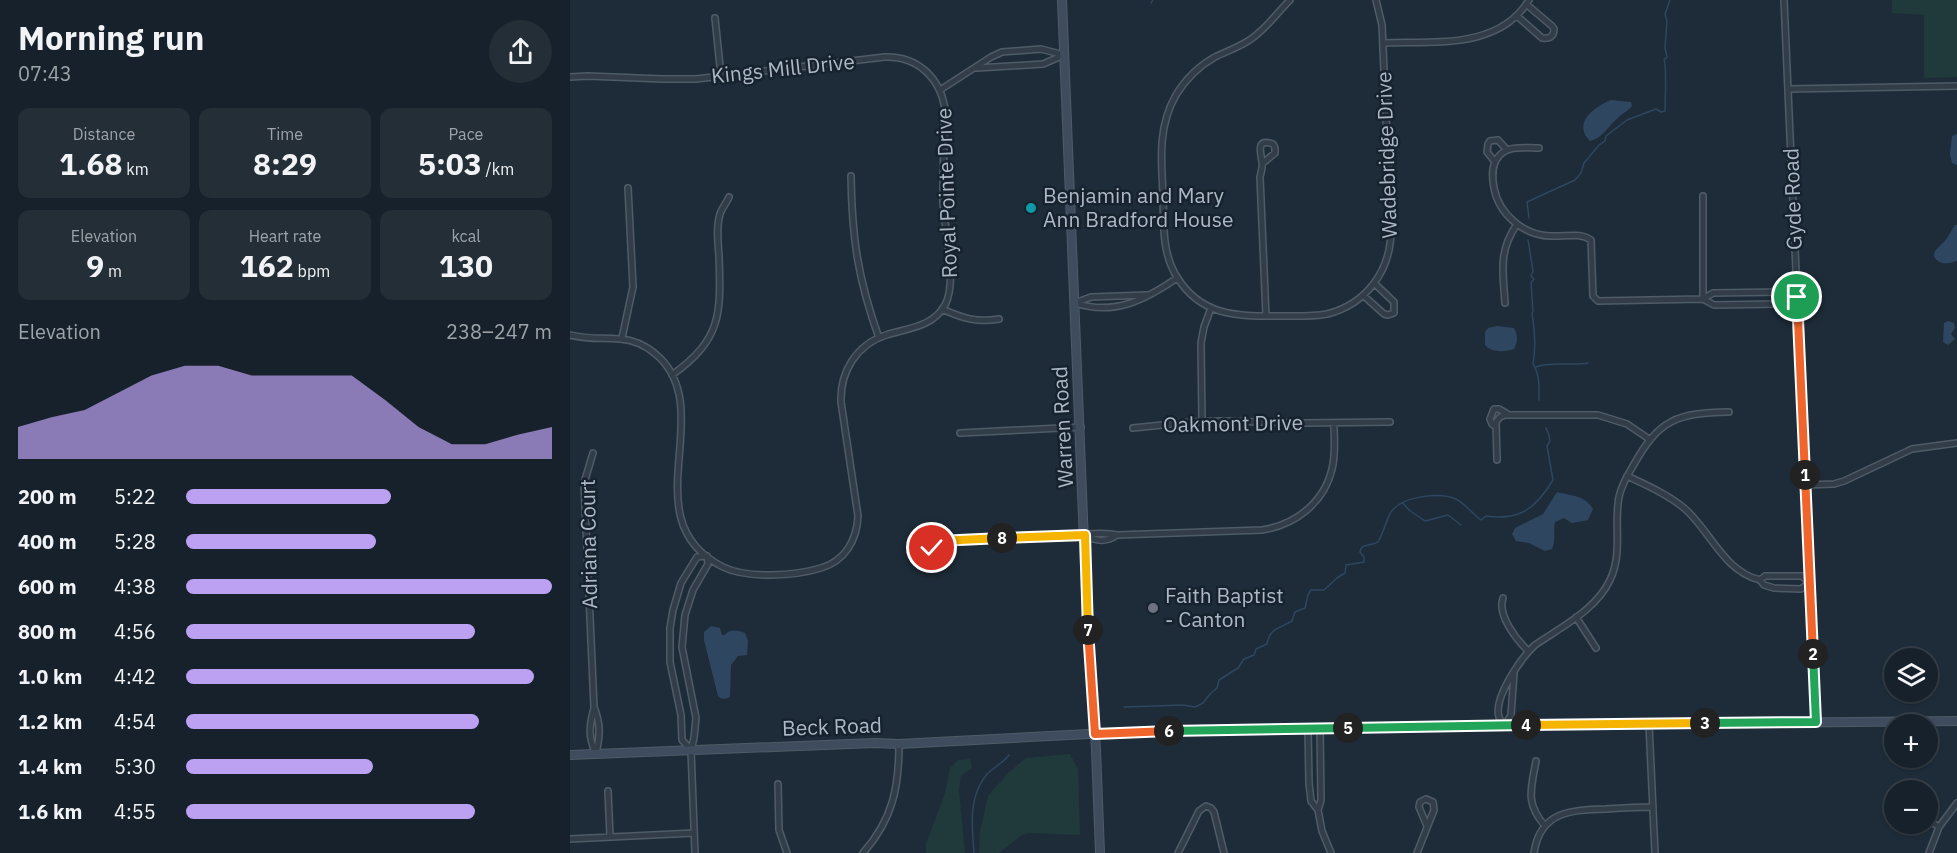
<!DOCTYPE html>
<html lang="en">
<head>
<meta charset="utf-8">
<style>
  body { margin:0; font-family:"IBM Plex Sans",sans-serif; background:#232e37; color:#f1f3f6; height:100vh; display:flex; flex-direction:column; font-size:22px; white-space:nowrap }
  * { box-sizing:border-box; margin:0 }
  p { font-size:20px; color:#9ea3a9 }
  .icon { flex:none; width:33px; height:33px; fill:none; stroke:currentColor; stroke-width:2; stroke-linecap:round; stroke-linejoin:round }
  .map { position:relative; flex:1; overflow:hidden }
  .panel { display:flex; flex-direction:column; background:#16212b; width:570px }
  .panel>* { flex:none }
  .controls { position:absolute; left:1314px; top:648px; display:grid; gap:12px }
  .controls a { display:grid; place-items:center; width:54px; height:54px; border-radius:50%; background:#16212b; box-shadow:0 2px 4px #0004,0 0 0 2px #353e47; font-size:30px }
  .pin { position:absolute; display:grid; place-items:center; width:51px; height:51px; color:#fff; margin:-26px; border:3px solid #fff; border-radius:50%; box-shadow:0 2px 6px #0007 }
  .km { position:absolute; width:30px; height:30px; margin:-15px; border-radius:50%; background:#222; color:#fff; font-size:16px; line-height:30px; text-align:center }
  .round { display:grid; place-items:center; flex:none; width:63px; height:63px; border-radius:32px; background:#232e37 }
  .overview { display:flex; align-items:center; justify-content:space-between; height:102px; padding:0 18px }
  h1 { font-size:33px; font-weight:800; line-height:45px }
  .metrics { display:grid; grid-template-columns:repeat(3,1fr); gap:9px; height:102px; padding:6px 18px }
  .metrics div { display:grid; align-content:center; border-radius:12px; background:#232e37; text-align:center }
  .metrics b { font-size:30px; font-weight:800 }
  .metrics small { font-size:16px; font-weight:400 }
  .metrics p { font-size:16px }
  .chart { height:168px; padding:12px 18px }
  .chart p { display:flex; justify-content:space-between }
  .chart svg { width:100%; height:108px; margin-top:6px; fill:#bca0f2; opacity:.7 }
  ul { padding:0 18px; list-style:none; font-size:20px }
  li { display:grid; grid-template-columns:96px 72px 1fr; align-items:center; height:45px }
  li i { height:15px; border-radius:8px; background:#bca0f2 }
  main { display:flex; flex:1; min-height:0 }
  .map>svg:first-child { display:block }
  .green { fill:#20393a }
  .water { fill:#2e4660 }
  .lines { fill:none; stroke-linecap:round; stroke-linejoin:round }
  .stream { stroke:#2e4660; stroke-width:1.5 }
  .street-casing { stroke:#4f5b67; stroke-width:8 }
  .secondary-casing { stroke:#4f5b67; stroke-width:10 }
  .street { stroke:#323d49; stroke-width:5 }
  .secondary { stroke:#3f4c5d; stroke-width:8 }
  .split-1-casing { stroke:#fff; stroke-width:12 }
  .split-2-casing { stroke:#fff; stroke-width:12 }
  .split-3-casing { stroke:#fff; stroke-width:12 }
  .split-4-casing { stroke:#fff; stroke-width:12 }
  .split-5-casing { stroke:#fff; stroke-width:12 }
  .split-6-casing { stroke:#fff; stroke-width:12 }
  .split-7-casing { stroke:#fff; stroke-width:12 }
  .split-8-casing { stroke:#fff; stroke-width:12 }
  .split-9-casing { stroke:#fff; stroke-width:12 }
  .split-1 { stroke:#f0652b; stroke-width:8 }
  .split-2 { stroke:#f0652b; stroke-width:8 }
  .split-3 { stroke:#22a559; stroke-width:8 }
  .split-4 { stroke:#f5b400; stroke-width:8 }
  .split-5 { stroke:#22a559; stroke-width:8 }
  .split-6 { stroke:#22a559; stroke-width:8 }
  .split-7 { stroke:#f0652b; stroke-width:8 }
  .split-8 { stroke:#f5b400; stroke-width:8 }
  .split-9 { stroke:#f5b400; stroke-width:8 }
  .culture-dot { fill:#0f9aa8; stroke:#17222e; stroke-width:2 }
  .worship-dot { fill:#6b7280; stroke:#17222e; stroke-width:2 }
  .labels { text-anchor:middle; stroke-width:5; stroke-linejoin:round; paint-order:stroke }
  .street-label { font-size:21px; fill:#acb8c6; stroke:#17222e }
  .poi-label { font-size:21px; fill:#acb8c6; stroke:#17222e; text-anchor:start }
</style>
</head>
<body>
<main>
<section class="panel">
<div class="overview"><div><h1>Morning run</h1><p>07:43</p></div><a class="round"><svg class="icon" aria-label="share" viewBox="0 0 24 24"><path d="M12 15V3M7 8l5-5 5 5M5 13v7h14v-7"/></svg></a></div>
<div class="metrics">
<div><p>Distance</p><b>1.68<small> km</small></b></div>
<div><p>Time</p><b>8:29</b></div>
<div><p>Pace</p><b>5:03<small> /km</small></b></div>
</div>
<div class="metrics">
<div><p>Elevation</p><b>9<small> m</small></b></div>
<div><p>Heart rate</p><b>162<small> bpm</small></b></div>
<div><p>kcal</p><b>130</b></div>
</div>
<div class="chart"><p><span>Elevation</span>238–247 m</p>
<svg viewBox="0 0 160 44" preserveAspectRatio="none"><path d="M0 44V31L10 27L20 24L30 17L40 10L50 6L60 6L70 10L80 10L90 10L100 10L110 20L120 31L130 38L140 38L150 34L160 31V44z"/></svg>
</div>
<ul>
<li><b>200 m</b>5:22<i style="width:56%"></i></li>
<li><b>400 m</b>5:28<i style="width:52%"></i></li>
<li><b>600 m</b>4:38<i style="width:100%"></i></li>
<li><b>800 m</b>4:56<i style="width:79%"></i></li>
<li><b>1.0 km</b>4:42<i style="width:95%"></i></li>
<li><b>1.2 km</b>4:54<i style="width:80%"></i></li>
<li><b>1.4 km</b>5:30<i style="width:51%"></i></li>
<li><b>1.6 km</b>4:55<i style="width:79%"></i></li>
</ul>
</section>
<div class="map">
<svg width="1387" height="853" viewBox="0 0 1387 853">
  <rect width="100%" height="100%" fill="#1e2c39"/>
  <path class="green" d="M1322 0H1387V77L1354 78V15L1322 13Z
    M500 754 508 769 510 835 459 833 452 835 429 853H409L410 831 418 796 438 773 456 758Z
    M400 759 402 768 391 776 389 790 395 853H356V844L375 793 380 768 388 760Z"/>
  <path class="water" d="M1041 100 1061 102 1062 106C1058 111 1051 114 1047 119 1037 127 1033 138 1020 141 1002 123 1024 107 1041 100Z
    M1387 134V165L1382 163 1380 154 1382 136Z
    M1385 225H1387V261C1381 263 1373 265 1368 261 1358 254 1369 247 1374 242 1378 237 1382 230 1385 225Z
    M1378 321 1384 323 1385 328 1381 334 1385 339 1378 345 1373 342 1374 323Z
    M927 326 944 328C948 336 948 341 944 349 934 352 922 353 915 345V332L918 328Z
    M987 492C1001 496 1015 495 1023 509L1018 520 1002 523 994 518 985 522C983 532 986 540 982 549L975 551 959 543 946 541 942 534 945 528 973 514Z
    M141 626 150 628 152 635H155C159 629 168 630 175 633L178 641 177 655 168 656 161 665 160 697C156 699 152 700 148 696L134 640V632Z"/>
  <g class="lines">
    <path class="stream" d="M581 3 583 0
      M959 218 957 202 1005 180 1011 173 1014 163 1029 145 1035 141 1036 136 1057 120 1086 109 1091 112 1095 111C1095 100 1097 66 1094 60L1097 57 1095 48 1097 21 1095 14 1100 0
      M958 240 963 271 961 276 964 279 961 283 963 312 962 313C965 330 966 347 963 364 970 375 969 387 969 400
      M966 367C978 361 1003 366 1018 363
      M833 503 839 510 855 521 878 515 891 525
      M554 707 613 705 625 707 633 703 640 694 647 688 649 680 668 668 674 659 684 655 686 649 697 644C700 628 708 629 722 621L725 612 735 608 738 595 741 590H754L767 578 775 573 776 565 794 562V557L790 552C791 543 802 546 808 542 814 532 816 520 821 512 832 496 870 492 886 499 893 502 904 515 911 520L916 516C950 521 966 508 983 480L977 446 980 441 979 435 976 428
      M404 853C402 825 398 797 417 774 424 767 433 763 439 755"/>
    <defs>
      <path id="street" d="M720 0C707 13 696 29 681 39 670 47 657 51 645 57 629 66 615 80 606 95 588 126 591 159 593 193 594 221 591 252 607 277 631 316 666 316 707 316 724 316 741 317 757 314 797 304 821 270 821 230L812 25 806 0
        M1214 0 1246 722
        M947 16 972 38C979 39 984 37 984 29L982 26 956 4
        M145 18 151 76
        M813 43C863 41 929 50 959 0
        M407 68 473 64 494 55
        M0 77 18 76 93 79H126L315 57C347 56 370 77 375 109 374 139 373 170 373 201 374 229 388 281 375 305 363 327 338 328 316 335 286 345 270 372 271 402L288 516C287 540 275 561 251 568 225 576 178 579 153 567 61 521 147 415 90 358 59 328 34 344 0 335
        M1218 89 1387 86
        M370 90 421 57 432 52 471 49 494 55
        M969 148C955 148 938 145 929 156 921 165 922 177 924 188 929 214 953 235 980 236 994 237 1009 232 1021 240L1023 296 1028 301 1133 299 1144 305 1218 304 1227 297 1218 292 1143 293 1133 299
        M925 162 917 152 918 144 920 141 928 140 937 150
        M693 163 705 153V148L703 144C685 138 691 153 692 162 693 167 691 172 690 177L696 316
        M281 176C282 239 288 279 309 338
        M794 296 814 314 818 315 824 313V302L804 283
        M1133 299V196
        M505 303C544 316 575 300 607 278
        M505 303 521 297 577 295
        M935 303C933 271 928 252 947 224
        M372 309C392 318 407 323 429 319
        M52 338 63 287 58 188
        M102 375C152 339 151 314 149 256 148 243 146 227 150 214 152 208 157 202 159 197
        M632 421 631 343 634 327 641 308
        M926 427 922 424 920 419 924 409H929L939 415
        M563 428 622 422 652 421 735 423 820 422
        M390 433 511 427
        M23 453 14 483 24 707C31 725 30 735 26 754
        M927 460 926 422 930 417 935 415H1028L1057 424 1079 439
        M1057 476C1076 485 1097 494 1114 508 1140 530 1153 571 1190 580L1194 585 1204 588 1231 589 1239 583 1232 576H1195L1190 580
        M1236 485 1264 484 1274 481 1342 449 1387 443
        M516 535C526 542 537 542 547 535
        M387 540 373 556H367L362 553V546L368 541 500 535C516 535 532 531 547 535L692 530C725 525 754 503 762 469 766 454 764 438 764 423
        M933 598C927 615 946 639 958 651
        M1006 617 1026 648
        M944 673 941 715 935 725C933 723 930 720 929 717 923 698 951 658 965 645 991 627 1026 610 1040 580 1052 555 1045 530 1048 504 1049 490 1056 478 1063 466 1089 419 1107 413 1159 412
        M24 708C19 727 18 737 26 754
        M1079 724 1085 853
        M738 729 739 783 741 801 748 810 752 831 761 853
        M121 750 112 740 111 715 100 662V628L103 610 111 583 127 557 136 556
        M966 761C961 789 955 803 975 826
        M208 784 209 830 217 853
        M38 791 40 836
        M1321 796 1324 798
        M748 810 751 800 750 729
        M1358 820 1369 827
        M0 839 124 833
        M125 853 121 750 124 738 126 718 112 647 115 615 123 590 138 564 137 556
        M293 853C323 819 329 787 329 744
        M608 853 629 811 636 806 641 808 644 812 654 853
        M847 853 864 810 863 802 856 799 850 802 849 807 857 826
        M964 853C970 811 1001 810 1036 809 1051 808 1067 807 1083 807
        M1359 853 1369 827 1387 803"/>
      <path id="secondary" d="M492 0 518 640 526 749 530 853
        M0 755 305 743 329 744 557 732 950 725 1387 721"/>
    </defs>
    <use href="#street" class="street-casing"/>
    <use href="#secondary" class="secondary-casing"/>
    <use href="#street" class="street"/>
    <use href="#secondary" class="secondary"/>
  </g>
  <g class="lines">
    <defs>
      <path id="split-1" d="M1227 297 1235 475"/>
      <path id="split-2" d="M1235 475 1243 654"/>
      <path id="split-3" d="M1135 723 1246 722 1243 654"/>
      <path id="split-4" d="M956 725 1135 723"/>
      <path id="split-5" d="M778 728 956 725"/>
      <path id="split-6" d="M599 731 778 728"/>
      <path id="split-7" d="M518 630 525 734 599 731"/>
      <path id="split-8" d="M432 538 515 535 518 630"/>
      <path id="split-9" d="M362 548 363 544 368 541 432 538"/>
    </defs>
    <use href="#split-1" class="split-1-casing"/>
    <use href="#split-2" class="split-2-casing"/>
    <use href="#split-3" class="split-3-casing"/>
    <use href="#split-4" class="split-4-casing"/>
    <use href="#split-5" class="split-5-casing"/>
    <use href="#split-6" class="split-6-casing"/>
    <use href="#split-7" class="split-7-casing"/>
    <use href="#split-8" class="split-8-casing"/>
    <use href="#split-9" class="split-9-casing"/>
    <use href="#split-1" class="split-1"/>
    <use href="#split-2" class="split-2"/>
    <use href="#split-3" class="split-3"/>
    <use href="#split-4" class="split-4"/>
    <use href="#split-5" class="split-5"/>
    <use href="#split-6" class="split-6"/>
    <use href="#split-7" class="split-7"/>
    <use href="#split-8" class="split-8"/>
    <use href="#split-9" class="split-9"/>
  </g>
  <circle class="culture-dot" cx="461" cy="208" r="6"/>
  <circle class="worship-dot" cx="583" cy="608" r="6"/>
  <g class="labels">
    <g class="street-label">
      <text transform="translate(213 69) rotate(-6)" y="7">Kings Mill Drive</text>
      <text transform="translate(817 155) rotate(-92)" y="7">Wadebridge Drive</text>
      <text transform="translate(377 193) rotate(-92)" y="7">Royal Pointe Drive</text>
      <text transform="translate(1223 199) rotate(-92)" y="7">Gyde Road</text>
      <text transform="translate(663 424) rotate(-1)" y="7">Oakmont Drive</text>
      <text transform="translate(493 427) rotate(-93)" y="7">Warren Road</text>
      <text transform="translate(19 544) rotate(-91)" y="7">Adriana Court</text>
      <text transform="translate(262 727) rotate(-2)" y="7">Beck Road</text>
    </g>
    <g class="poi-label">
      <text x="473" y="203">Benjamin and Mary<tspan x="473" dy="24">Ann Bradford House</tspan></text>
      <text x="595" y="603">Faith Baptist<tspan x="595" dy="24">- Canton</tspan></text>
    </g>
  </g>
</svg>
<div class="controls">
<a><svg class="icon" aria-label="layers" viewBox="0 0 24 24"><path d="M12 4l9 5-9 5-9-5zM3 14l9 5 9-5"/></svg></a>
<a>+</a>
<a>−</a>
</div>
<div class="pin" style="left:1227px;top:297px;background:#1e9e55"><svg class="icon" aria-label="arrive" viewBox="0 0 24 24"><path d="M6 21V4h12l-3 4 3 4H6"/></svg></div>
<div class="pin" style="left:362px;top:548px;background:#d93025"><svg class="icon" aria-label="check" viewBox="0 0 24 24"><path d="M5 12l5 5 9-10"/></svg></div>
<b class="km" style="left:1235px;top:475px">1</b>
<b class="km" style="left:1243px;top:654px">2</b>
<b class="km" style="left:1135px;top:723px">3</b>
<b class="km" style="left:956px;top:725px">4</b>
<b class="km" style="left:778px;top:728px">5</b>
<b class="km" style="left:599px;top:731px">6</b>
<b class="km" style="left:518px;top:630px">7</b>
<b class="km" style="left:432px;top:538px">8</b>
</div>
</main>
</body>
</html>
